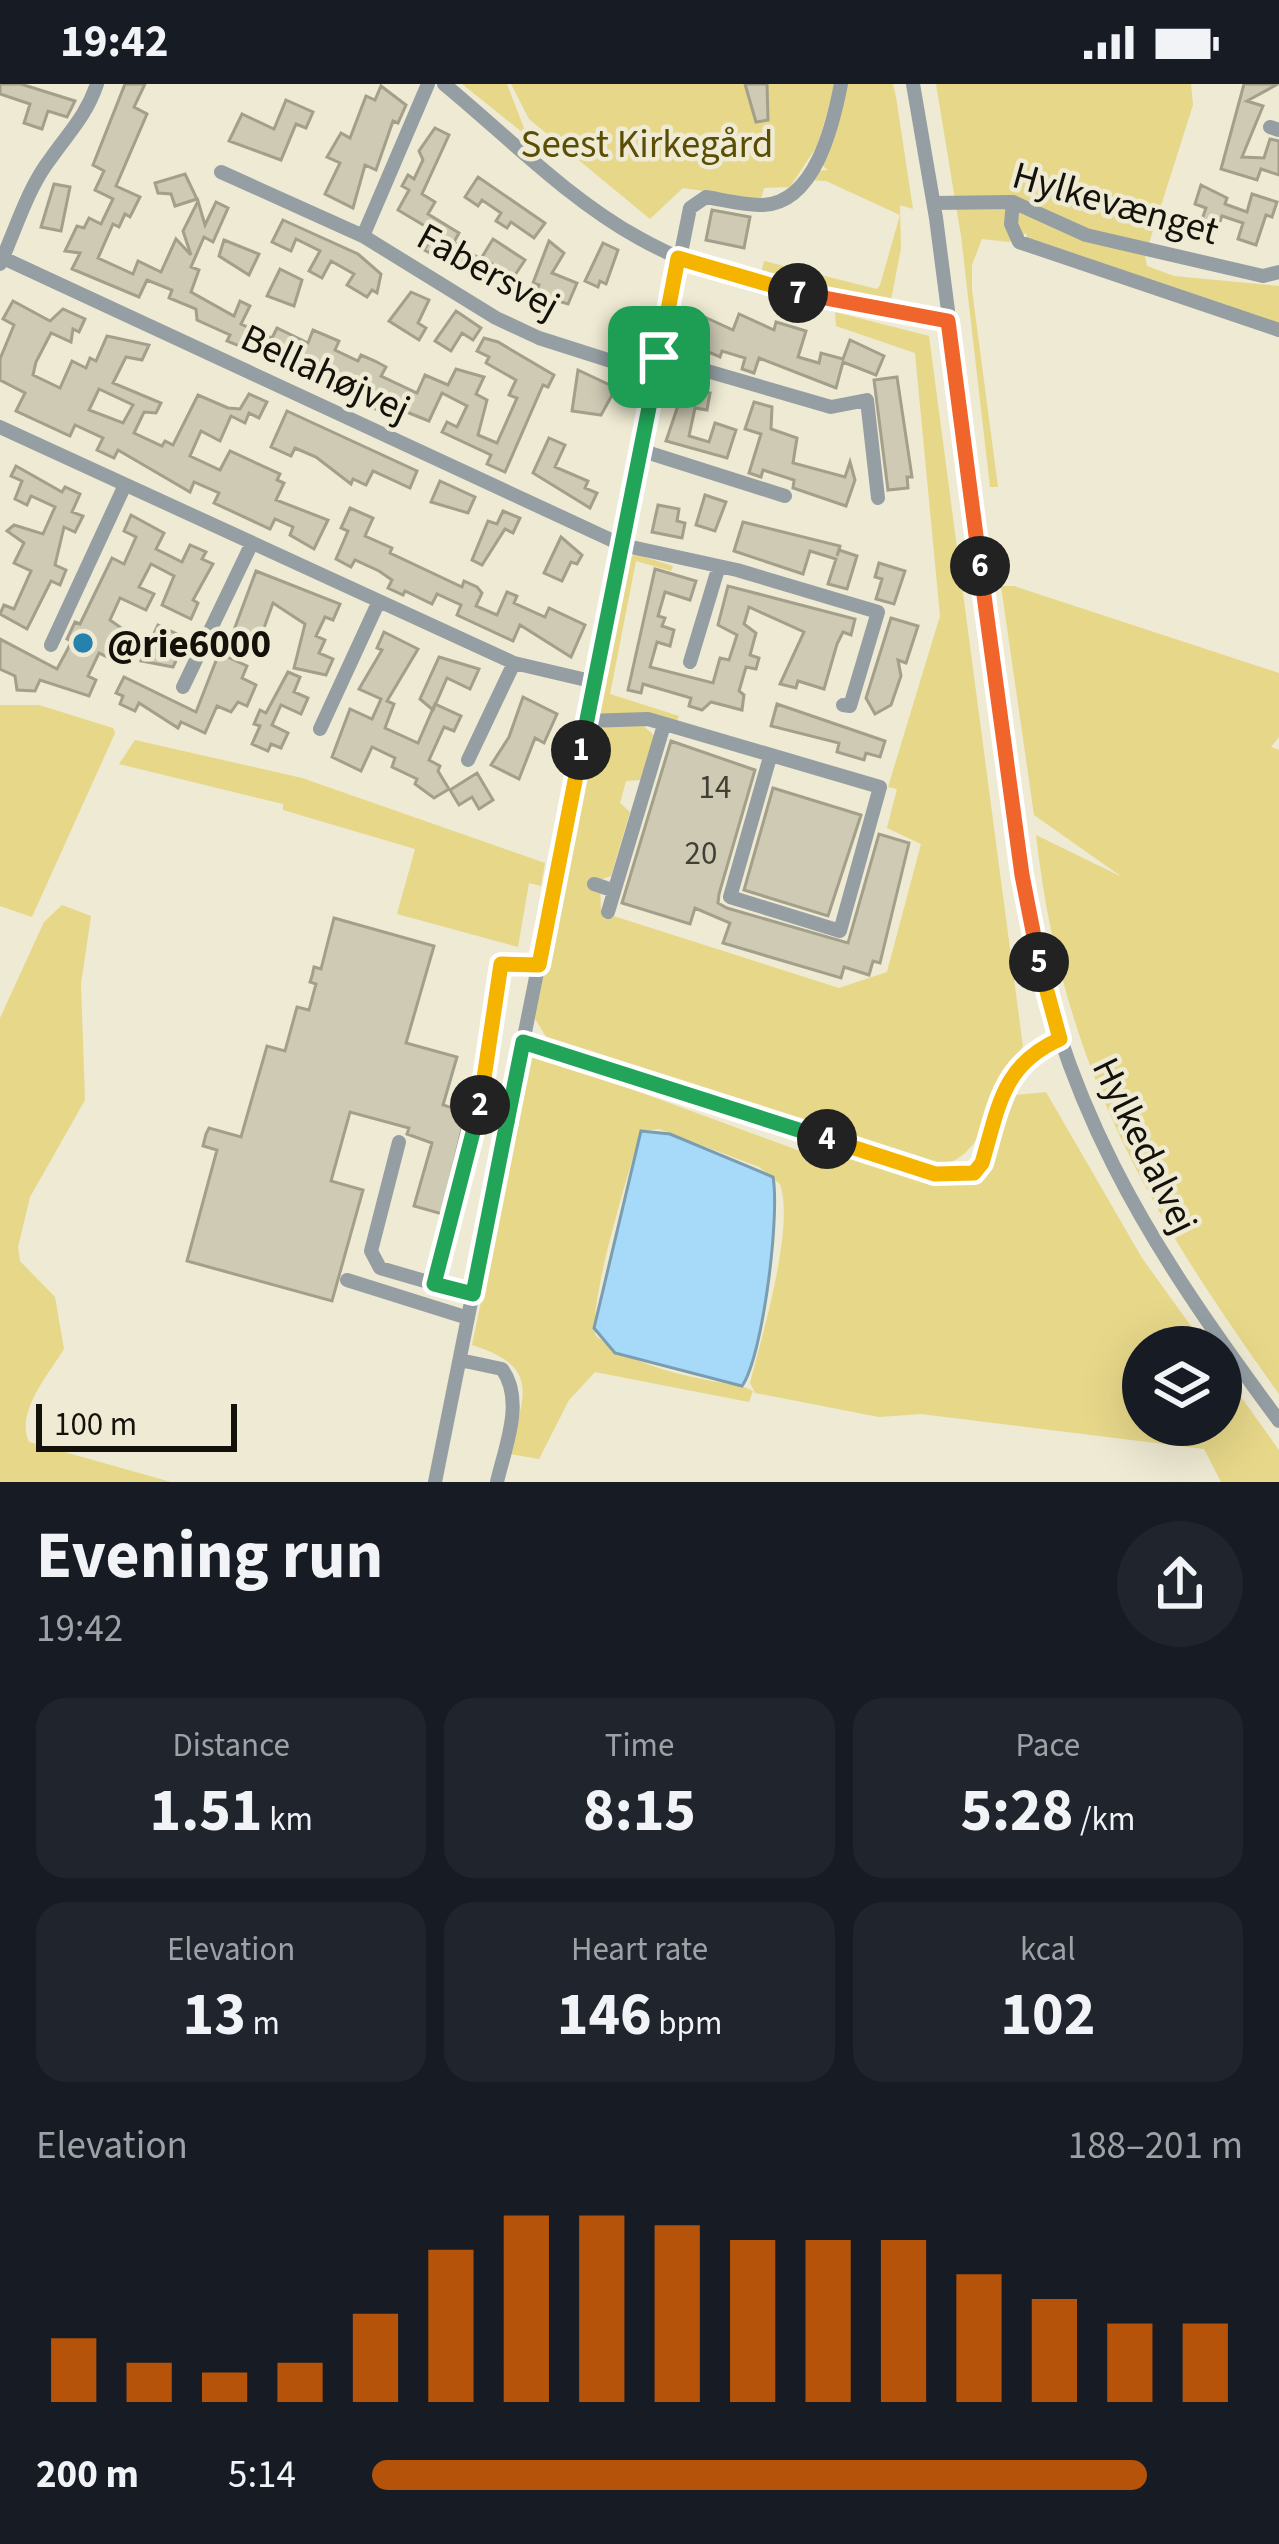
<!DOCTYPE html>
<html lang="en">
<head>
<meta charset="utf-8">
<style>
  body { margin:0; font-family:"Source Sans 3",sans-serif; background:#20242c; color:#f1f3f6; height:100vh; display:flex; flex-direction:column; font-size:45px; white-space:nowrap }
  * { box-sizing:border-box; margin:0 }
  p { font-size:39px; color:#9ea1a6 }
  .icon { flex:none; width:66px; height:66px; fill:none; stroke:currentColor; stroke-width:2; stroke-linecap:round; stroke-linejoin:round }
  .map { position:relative; height:1398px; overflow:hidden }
  .side { display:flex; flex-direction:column; background:#171b24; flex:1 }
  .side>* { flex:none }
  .buttons { position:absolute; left:1122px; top:1242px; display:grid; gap:24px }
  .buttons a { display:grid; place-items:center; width:120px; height:120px; border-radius:50%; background:#171b24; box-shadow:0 12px 48px #0002; font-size:60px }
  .scale { position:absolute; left:36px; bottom:30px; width:201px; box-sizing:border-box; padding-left:12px; border:6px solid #131109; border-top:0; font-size:33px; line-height:42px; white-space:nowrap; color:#131109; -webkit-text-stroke:9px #eeead3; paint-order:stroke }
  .pin { position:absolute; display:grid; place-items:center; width:102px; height:102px; color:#fff; margin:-51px; border-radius:24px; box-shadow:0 6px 18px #0006 }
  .km { position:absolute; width:60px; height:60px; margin:-30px; border-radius:50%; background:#222; color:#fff; font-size:33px; line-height:60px; text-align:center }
  .round { display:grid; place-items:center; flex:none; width:126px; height:126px; border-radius:63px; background:#20242c }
  .headline { display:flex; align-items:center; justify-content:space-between; height:204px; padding:0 36px }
  h1 { font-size:66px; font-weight:700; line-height:90px }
  .figures { display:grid; grid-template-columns:repeat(3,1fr); gap:18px; height:204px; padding:12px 36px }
  .figures div { display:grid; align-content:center; border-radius:30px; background:#20242c; text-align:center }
  .figures b { font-size:60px; font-weight:700 }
  .figures small { font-size:33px; font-weight:400 }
  .figures p { font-size:33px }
  .chart { height:336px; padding:24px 36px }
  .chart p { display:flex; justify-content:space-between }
  .chart svg { width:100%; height:216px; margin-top:12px; stroke:#b45309; stroke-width:6 }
  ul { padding:0 36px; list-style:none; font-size:39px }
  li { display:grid; grid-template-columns:192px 144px 1fr; align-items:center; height:90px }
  li i { height:30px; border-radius:15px; background:#b45309 }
  .status { display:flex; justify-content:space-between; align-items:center; height:84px; padding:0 60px; background:#171b24; direction:ltr }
  .status svg { height:33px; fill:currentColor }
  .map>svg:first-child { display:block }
  .green { fill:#e6d789 }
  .water { fill:#a7d9f8; stroke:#7b9db0; stroke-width:3 }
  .building { fill:#cecab4; stroke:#a39f8a; stroke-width:3; fill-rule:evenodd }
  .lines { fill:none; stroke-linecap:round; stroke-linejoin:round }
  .minor { stroke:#949ea3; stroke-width:14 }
  .split-1-casing { stroke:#fff; stroke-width:24 }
  .split-2-casing { stroke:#fff; stroke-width:24 }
  .split-3-casing { stroke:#fff; stroke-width:24 }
  .split-4-casing { stroke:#fff; stroke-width:24 }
  .split-5-casing { stroke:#fff; stroke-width:24 }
  .split-6-casing { stroke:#fff; stroke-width:24 }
  .split-7-casing { stroke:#fff; stroke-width:24 }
  .split-8-casing { stroke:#fff; stroke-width:24 }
  .split-1 { stroke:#22a559; stroke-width:15 }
  .split-2 { stroke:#f5b400; stroke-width:15 }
  .split-3 { stroke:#22a559; stroke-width:15 }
  .split-4 { stroke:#22a559; stroke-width:15 }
  .split-5 { stroke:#f5b400; stroke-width:15 }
  .split-6 { stroke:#f0652b; stroke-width:15 }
  .split-7 { stroke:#f0652b; stroke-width:15 }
  .split-8 { stroke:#f5b400; stroke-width:15 }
  .poi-dot { fill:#2681ae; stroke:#eeead3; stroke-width:4.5 }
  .labels { text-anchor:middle; stroke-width:9; stroke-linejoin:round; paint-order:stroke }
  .number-label { font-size:33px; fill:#423f34 }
  .park-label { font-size:39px; fill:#5a4e06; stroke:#eeead3 }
  .street-label { font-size:39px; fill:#131109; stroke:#eeead3 }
  .poi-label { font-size:39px; font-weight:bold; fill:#131109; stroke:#eeead3; text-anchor:start }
</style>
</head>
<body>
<div class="status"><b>19:42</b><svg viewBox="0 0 49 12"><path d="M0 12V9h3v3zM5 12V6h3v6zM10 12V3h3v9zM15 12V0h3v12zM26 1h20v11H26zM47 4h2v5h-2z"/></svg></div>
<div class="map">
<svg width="1279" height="1398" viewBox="0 0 1279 1398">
  <rect width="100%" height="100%" fill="#eeead3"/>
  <path class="green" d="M462 0H507L527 52Z
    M511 0H836L817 62 790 103 764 104 761 115 683 104 650 135 529 35Z
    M845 0H893L896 13 913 125 900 121 901 164 891 216 761 189 764 177 877 205 880 201 900 131 826 97 809 96 815 87 828 86 819 79Z
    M936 0H1191L1193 21 1145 172 1147 182 1174 192 1279 202V239L1029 160 1026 149 1009 158 982 155 972 181V206L998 403H990L961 152Z
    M835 228 929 252 1023 963C992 1003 989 1072 941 1081L550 959 535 935 590 647 596 644 641 640 655 652 641 696 626 697 620 719 630 728 611 792 600 796 601 828 839 904 887 888 921 760 887 744 897 705 888 703 940 532 915 269 836 242Z
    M635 470 673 482 671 487 636 477 610 610 679 632 676 639 604 633 595 625 625 477Z
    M1001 502H1014L1279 589V653L1271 663 1279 666V1310C1147 1126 1062 980 1036 751L1122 793 1034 731Z
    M0 621H39L113 644 115 649 32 833 0 822Z
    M135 656 302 694 545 779 541 802 529 799 518 863 397 830 415 765 283 726V720L119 680Z
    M62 821 91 832 81 900 85 1016 30 1113 18 1163 20 1177 55 1213 64 1265C49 1290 15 1328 29 1358L171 1398H0V934L44 838Z
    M533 969 819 1074 840 1066 971 1101 985 1093 1016 1011 1046 1008 1142 1174 1206 1263H1143V1341H1221V1285L1279 1366V1398H1221L1204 1365 921 1330 879 1333 755 1309 750 1299C762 1252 795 1143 780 1100L759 1083 659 1045 641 1047C630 1084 587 1221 596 1252 637 1284 690 1294 742 1302L753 1307 749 1318 595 1288 569 1316 539 1375 510 1370C524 1309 541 1283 472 1261Z"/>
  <path class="water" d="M641 1047 670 1050 773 1093C780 1131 763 1272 742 1302L615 1269 594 1244Z"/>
  <path class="building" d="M0 0H21L75 17 67 33 48 27 42 45 24 39 30 20 0 10Z
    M125 0H145L134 23 147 30 116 102 140 113 130 133 125 130 119 143 113 140 98 174 133 190 138 177 161 188 176 155 191 171 183 147 198 117 205 141 216 118 228 124 213 158 204 153 191 183 199 186 191 208 234 232 240 217 250 222 241 240 272 254 277 244 308 259 313 246 339 257 335 266 358 277 361 271 375 277 386 283 381 292 417 309 425 291 448 301 456 285 484 293 476 310 487 316 478 351 497 359 517 314 509 311 516 296 486 279 489 273 477 267 484 254 498 258 554 291 548 303 543 301 505 388 487 380 491 371 442 348 447 338 457 343 467 322 442 309 429 337 389 321 385 329 369 322 372 316 336 299 335 286 312 275 306 289 227 257 230 251 197 236 196 225 169 214 172 206 147 196 139 213 72 185 80 169 65 167 77 142 84 144 89 134 101 140 113 115 95 106 104 87 93 81Z
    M745 0H767L768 36 756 38Z
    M1244 0H1278L1247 17 1263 22 1242 73 1264 74 1270 55 1279 57V91L1261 85 1257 96 1221 85Z
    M381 2 406 21 398 39 393 37 376 86 365 81 353 124 325 110 340 79 327 73 341 49 350 54 366 12 375 16Z
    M286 16 313 28 306 44 296 40 281 76 229 57 242 30 274 45Z
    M435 44 449 51 422 110 435 118 428 130 459 149 454 158 477 173 468 188 424 166 435 148 398 126 409 106 402 102 408 91 414 95 423 76 419 67Z
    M185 90 197 115 175 122 171 110 158 109 155 99Z
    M478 93 545 139 534 154 511 138 507 144 496 137 501 129 482 116 478 122 465 113Z
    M54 100 70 103 61 147 41 143Z
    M1201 101 1227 114 1225 120 1247 128 1252 110 1277 118 1272 133 1266 131 1256 161 1238 155 1243 139 1222 132 1217 146 1200 141 1206 124 1195 120Z
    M712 126 750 133 744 164 706 156Z
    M283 136 358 170 381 190 377 209 372 206 367 213 347 201 354 190 331 177 322 194 309 187 320 167 296 155 291 167 272 158Z
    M493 155 525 176 513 194 482 173Z
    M224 156 259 170 249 191 219 172Z
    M549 157 564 169 552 189 577 199 568 220 548 214 542 229 530 224 539 201 533 199Z
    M603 159 618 166 606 200 600 197 598 203 585 197Z
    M280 185 302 196 294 222 267 212Z
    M411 208 429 216 418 239 426 244 419 256 389 237Z
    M13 217 50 237 63 225 85 235 79 248 73 245 71 258 51 249 36 278 33 291 60 304 72 277 86 284 90 274 96 277 107 252 149 261 142 276 126 273 113 299 161 319 156 329 144 328 134 349 162 362 165 357 173 361 198 311 228 324 240 325 249 310 267 318 259 334 249 329 245 339 231 332 220 357 201 347 190 372 220 386 230 367 280 390 277 396 284 399 276 416 328 436 314 465 290 451 293 443 275 435 270 445 214 419 219 409 194 398 190 408 118 366 114 374 97 366 103 354 75 341 70 352 16 327 25 309 0 296V275L14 241 3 235ZM99 305 133 321 123 339 89 326Z
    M456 227 481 244 473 256 462 249 451 267 435 257Z
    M698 230 733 246 739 230 774 246 776 238 806 247 798 273 819 279 821 269 843 275 850 256 884 272 876 291 843 278 836 304 759 274 754 289 742 285 745 274 722 267 720 273 687 259Z
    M578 286 616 304 601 331 572 327Z
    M897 293 912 393H907L908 404 888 406 874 296Z
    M684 304 710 309 707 326 695 324 689 352 709 358 715 339 736 346 727 374 666 357Z
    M754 318 772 323 771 345 797 354 793 379 845 393 850 378 855 396 846 422 793 404 794 396 763 386 761 393 749 389 761 350 745 345Z
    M287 327 417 387 410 404 373 387 366 401 353 395 351 400 316 373 295 364 291 372 271 363Z
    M549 354 565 361 555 383 588 397 585 404 597 409 590 424 533 389Z
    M16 382 62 408 65 403 80 410 72 428 83 432 75 448 64 443 55 481 66 486 60 501 51 497 27 545 0 530 4 521 14 525 31 487 14 479 24 459 7 447 14 441 43 450 55 423 31 412 27 421 15 415 22 397 11 392Z
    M440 397 475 413 468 429 431 418Z
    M705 411 726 418 715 447 696 441Z
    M658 421 679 425 677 437 685 439 682 454 652 448Z
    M350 424 373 434 365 452 392 464 390 469 462 503 464 497 477 503 482 509 476 522 497 531 507 508 517 512 514 519 545 533 549 524 585 541 571 573 520 541 513 557 457 531 461 521 437 510 432 520 405 507 403 511 388 504 392 496 379 487 355 476 351 483 336 475 348 447 341 444Z
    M503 427 520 434 513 449 505 445 482 481 472 476 488 437 497 440Z
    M131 431 164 449 156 465 182 478 190 461 206 468 202 475 213 480 193 516 198 519 191 535 162 521 174 492 151 480 139 503 154 510 146 526 120 514 110 536 124 546 111 575 99 569 88 592 96 596 89 612 40 596 35 607 17 606 15 592 0 585V555L57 585 72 557 67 555 75 538 80 540 112 474 124 480 136 453 124 447Z
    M743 438 840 462 837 472 839 466 857 472 847 505 828 500 836 475 810 467 803 490 734 467Z
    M561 453 582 471 577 480 571 478 562 497 544 489Z
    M879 479 905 487 894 520 876 515 882 495 875 493Z
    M655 485 696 497 690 516 665 508 658 532 665 534 662 542 674 546 670 562 657 558 650 583 713 599 720 574 729 576 737 551 718 541 728 502 855 535 851 551 843 548 837 560 824 605 798 597 796 604 780 600 804 548 749 523 744 540 756 549 750 571 759 574 756 585 746 583 739 607 744 611 742 626 711 618 702 626 689 622 691 614 643 600 641 609 628 606Z
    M256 487 340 520 333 536 325 533 316 552 325 556 319 569 333 575 326 591 294 584 305 540 273 519 256 566 231 554Z
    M891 534 918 542 906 579 898 576 901 592 891 621 875 630 866 614Z
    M158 541 179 551 173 564 180 568 173 583 141 577Z
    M384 548 418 565 387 617 394 620 385 644 418 659 435 620 461 632 454 647 444 643 429 676 440 682 438 687 449 705 434 714 415 700 417 695 392 683 395 674 372 663 361 687 332 673 350 625 372 635 381 615 359 605 382 566 377 564Z
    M219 569 247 582 242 594 256 601 247 622 238 618 231 628 217 622 205 649 181 638 178 644 139 619 135 627 120 620 123 612 116 609 124 593 196 628Z
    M439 573 479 585 470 605 447 594 433 626 420 615Z
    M288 588 300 593 294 608 308 614 301 630 281 621 272 641 288 649 281 664 271 660 268 667 252 660 260 642 254 640 260 626 266 629Z
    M523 613 557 630 544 659 535 654 519 695 491 681 509 653Z
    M777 620 885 657 880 673 866 669 864 676 837 668 839 659 771 642Z
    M671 657 755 686 719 810 718 819 727 824 848 859 879 750 909 759 880 879 873 877 869 891 844 883 841 894 723 859 730 839 695 824 690 840 622 819Z
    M477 689 493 716 479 725 472 713 459 721 450 706Z
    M773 704 861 731 828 832 744 806Z
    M334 834 434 862 406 959 457 973 443 1021 466 1028 442 1130 414 1122 432 1059 407 1050 409 1044 350 1028 331 1097 363 1106 332 1217 187 1177 217 1066 203 1062 206 1050 209 1044 241 1053 267 962 285 967 297 923 309 926 316 900 310 898 312 892 314 883 321 885Z"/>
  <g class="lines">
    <path class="minor" d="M444 0C506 51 568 115 639 154 728 204 847 227 948 237
      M913 0 936 134 1021 791C1057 1017 1146 1158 1279 1337
      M1270 43 1279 46
      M221 88 363 152 496 234 539 254 655 291
      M1013 118 1011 140 1019 158 1279 246
      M934 119 1013 118 1086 151 1263 192 1279 188
      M363 152 428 0
      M3 174 622 461 737 486 878 528 850 622 843 621
      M0 180C16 145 27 105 51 74 70 47 86 32 97 0
      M659 273 831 323 867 316 878 414
      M0 343 514 579 595 598
      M640 366 785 412
      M51 561 125 401
      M690 578 718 485
      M183 603 252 459
      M587 637 648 635 880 703 840 847 730 813 770 673
      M320 645 379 517
      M468 676 514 579
      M594 800 612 806
      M608 828 664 641
      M523 958 957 1093 973 1089 982 1079C999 1023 1002 981 1060 955
      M399 1058 371 1167 380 1184 473 1211
      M347 1196 468 1234
      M434 1200 471 1068 501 881H539
      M460 1276 502 1285C525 1317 505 1363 497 1398
      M435 1398 690 124 706 113C724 116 744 121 763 121 815 119 833 41 841 0"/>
  </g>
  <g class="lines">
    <defs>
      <path id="split-1" d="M581 666 659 273"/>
      <path id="split-2" d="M480 1021 501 880 539 881 581 666"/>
      <path id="split-3" d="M480 1021 434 1200 473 1210 507 1038"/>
      <path id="split-4" d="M507 1038 523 958 827 1055"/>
      <path id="split-5" d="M827 1055 935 1090 974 1089 982 1079C999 1022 1002 981 1060 955L1039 878"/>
      <path id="split-6" d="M980 482 1022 791 1039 878"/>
      <path id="split-7" d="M798 209 948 237 980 482"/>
      <path id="split-8" d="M659 273 678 174 798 209"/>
    </defs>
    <use href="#split-1" class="split-1-casing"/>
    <use href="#split-2" class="split-2-casing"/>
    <use href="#split-3" class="split-3-casing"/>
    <use href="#split-4" class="split-4-casing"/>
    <use href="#split-5" class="split-5-casing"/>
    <use href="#split-6" class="split-6-casing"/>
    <use href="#split-7" class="split-7-casing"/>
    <use href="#split-8" class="split-8-casing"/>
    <use href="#split-1" class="split-1"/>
    <use href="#split-2" class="split-2"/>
    <use href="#split-3" class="split-3"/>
    <use href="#split-4" class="split-4"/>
    <use href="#split-5" class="split-5"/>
    <use href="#split-6" class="split-6"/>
    <use href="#split-7" class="split-7"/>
    <use href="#split-8" class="split-8"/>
  </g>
  <circle class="poi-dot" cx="83" cy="559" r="12"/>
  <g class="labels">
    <g class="number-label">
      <text x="715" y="714">14</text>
      <text x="701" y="780">20</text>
    </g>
    <g class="park-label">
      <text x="647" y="73">Seest Kirkegård</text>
    </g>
    <g class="street-label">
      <text transform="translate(1116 118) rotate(16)" y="14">Hylkevænget</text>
      <text transform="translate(489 186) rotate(29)" y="14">Fabersvej</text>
      <text transform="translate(326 288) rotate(25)" y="14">Bellahøjvej</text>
      <text transform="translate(1146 1061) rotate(64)" y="14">Hylkedalvej</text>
    </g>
    <g class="poi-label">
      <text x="107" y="573">@rie6000</text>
    </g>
  </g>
</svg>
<div class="buttons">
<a><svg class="icon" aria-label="layers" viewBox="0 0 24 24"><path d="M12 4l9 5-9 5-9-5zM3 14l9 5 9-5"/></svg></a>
</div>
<div class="scale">100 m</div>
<div class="pin" style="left:659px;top:273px;background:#1e9e55"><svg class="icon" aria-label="arrive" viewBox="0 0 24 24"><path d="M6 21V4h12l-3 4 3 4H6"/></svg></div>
<b class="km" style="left:581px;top:666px">1</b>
<b class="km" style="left:480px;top:1021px">2</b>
<b class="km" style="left:827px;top:1055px">4</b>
<b class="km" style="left:1039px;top:878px">5</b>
<b class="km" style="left:980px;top:482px">6</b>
<b class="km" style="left:798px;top:209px">7</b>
</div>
<section class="side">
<div class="headline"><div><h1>Evening run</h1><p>19:42</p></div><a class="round"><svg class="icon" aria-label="share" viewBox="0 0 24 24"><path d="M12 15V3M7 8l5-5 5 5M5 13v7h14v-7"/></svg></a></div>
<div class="figures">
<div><p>Distance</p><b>1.51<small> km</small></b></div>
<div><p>Time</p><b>8:15</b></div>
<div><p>Pace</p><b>5:28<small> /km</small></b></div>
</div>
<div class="figures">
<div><p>Elevation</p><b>13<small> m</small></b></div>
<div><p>Heart rate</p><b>146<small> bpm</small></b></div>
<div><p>kcal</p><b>102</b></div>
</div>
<div class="chart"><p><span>Elevation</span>188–201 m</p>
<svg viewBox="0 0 160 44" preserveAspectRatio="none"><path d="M5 44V31M15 44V36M25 44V38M35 44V36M45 44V26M55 44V13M65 44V6M75 44V6M85 44V8M95 44V11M105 44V11M115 44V11M125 44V18M135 44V23M145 44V28M155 44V28"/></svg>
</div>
<ul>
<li><b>200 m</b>5:14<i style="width:89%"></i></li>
</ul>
</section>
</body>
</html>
